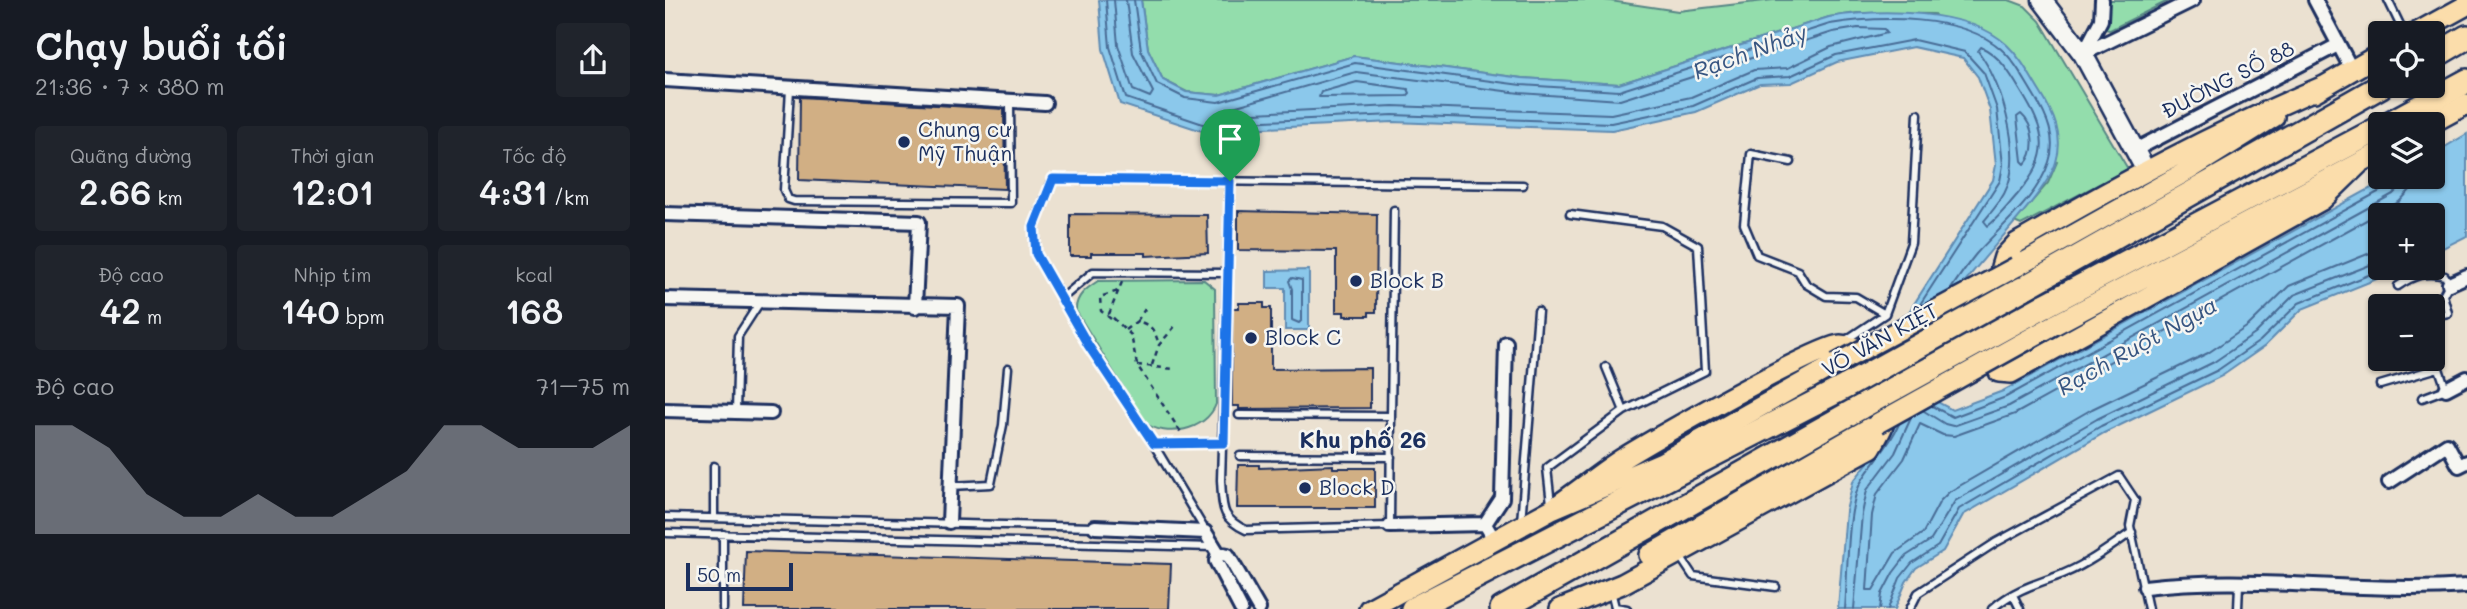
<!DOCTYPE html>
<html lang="vi">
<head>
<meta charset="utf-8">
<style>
  body { margin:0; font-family:Mali,sans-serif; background:#20242c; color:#f1f3f6; height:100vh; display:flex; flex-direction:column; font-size:26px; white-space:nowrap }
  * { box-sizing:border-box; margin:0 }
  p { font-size:23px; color:#9ea1a6 }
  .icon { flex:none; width:38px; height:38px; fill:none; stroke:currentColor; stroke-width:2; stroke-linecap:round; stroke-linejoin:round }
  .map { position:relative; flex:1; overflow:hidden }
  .drawer { display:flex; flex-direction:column; background:#171b24; width:665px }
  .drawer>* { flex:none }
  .buttons { position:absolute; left:1703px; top:21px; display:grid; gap:14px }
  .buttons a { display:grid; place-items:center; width:77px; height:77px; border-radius:7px; background:#171b24; box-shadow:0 2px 5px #0004; font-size:35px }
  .scale { position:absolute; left:21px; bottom:18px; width:107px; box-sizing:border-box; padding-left:7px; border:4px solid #1b2f5e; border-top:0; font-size:19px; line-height:24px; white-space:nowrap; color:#1b2f5e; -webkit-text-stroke:5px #f6f6f2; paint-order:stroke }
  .pin { position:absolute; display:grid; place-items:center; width:60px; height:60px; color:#fff; margin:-72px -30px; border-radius:50% 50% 50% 0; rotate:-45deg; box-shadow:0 0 7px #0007 }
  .pin .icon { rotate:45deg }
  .round { display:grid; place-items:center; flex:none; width:74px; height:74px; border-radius:7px; background:#20242c }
  .head { display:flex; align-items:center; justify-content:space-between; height:119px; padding:0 35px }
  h1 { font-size:38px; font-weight:600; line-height:52px }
  .stats { display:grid; grid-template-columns:repeat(3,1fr); gap:10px; height:119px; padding:7px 35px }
  .stats div { display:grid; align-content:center; border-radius:7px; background:#20242c; text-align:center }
  .stats b { font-size:35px; font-weight:600 }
  .stats small { font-size:19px; font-weight:400 }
  .stats p { font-size:19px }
  .chart { height:196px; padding:14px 35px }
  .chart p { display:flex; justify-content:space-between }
  .chart svg { width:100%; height:126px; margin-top:7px; fill:#8c9099; opacity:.7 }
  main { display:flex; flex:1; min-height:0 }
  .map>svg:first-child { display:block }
  .green { fill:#93ddac; stroke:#578685; stroke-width:2 }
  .water { fill:#8bc8eb; stroke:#5e8bb3; stroke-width:2 }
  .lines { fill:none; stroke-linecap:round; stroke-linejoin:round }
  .shore { stroke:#486c96; stroke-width:2 }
  .building { fill:#d1af84; stroke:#1b2f5e; stroke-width:2 }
  .lane-casing { stroke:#1b2f5e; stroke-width:11 }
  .street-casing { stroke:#1b2f5e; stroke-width:18 }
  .secondary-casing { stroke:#1b2f5e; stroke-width:23 }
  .primary-casing { stroke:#1b2f5e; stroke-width:24 }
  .highway-casing { stroke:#1b2f5e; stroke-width:28 }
  .path { stroke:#1b2f5e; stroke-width:2.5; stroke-dasharray:5 5; stroke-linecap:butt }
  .lane { stroke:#f6f6f2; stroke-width:6 }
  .street { stroke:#f6f6f2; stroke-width:12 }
  .secondary { stroke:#f6f6f2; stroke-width:18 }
  .primary { stroke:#fbddab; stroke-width:19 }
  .highway { stroke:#fbddab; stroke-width:23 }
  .primary-bridge-casing { stroke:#1b2f5e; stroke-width:24; stroke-linecap:butt }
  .highway-bridge-casing { stroke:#1b2f5e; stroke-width:28; stroke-linecap:butt }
  .primary-bridge { stroke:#fbddab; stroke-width:19 }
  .highway-bridge { stroke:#fbddab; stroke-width:23 }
  .route-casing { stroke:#fff; stroke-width:14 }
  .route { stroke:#1a73e8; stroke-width:9 }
  .poi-dot { fill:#1b2f5e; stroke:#f6f6f2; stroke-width:2.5 }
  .labels { text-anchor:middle; stroke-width:5; stroke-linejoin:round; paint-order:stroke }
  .street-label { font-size:21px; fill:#1b2f5e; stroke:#f6f6f2 }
  .poi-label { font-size:21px; fill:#1b2f5e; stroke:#f6f6f2; text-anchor:start }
  .water-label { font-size:23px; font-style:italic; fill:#375581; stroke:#f6f6f2 }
  .neighbourhood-label { font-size:23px; font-weight:bold; fill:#1b2f5e; stroke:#f6f6f2 }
</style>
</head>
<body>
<main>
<section class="drawer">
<div class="head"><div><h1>Chạy buổi tối</h1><p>21:36 · 7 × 380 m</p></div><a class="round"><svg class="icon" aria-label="share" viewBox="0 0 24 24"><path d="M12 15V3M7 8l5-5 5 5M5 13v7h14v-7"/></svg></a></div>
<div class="stats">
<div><p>Quãng đường</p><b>2.66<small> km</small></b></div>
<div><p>Thời gian</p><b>12:01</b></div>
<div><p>Tốc độ</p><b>4:31<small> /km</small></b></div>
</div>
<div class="stats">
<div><p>Độ cao</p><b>42<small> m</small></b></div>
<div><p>Nhịp tim</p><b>140<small> bpm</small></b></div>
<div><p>kcal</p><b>168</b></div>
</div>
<div class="chart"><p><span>Độ cao</span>71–75 m</p>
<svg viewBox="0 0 160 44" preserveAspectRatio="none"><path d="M0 44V6L10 6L20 14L30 30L40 38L50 38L60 30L70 38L80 38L90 30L100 22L110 6L120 6L130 14L140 14L150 14L160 6V44z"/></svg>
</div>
</section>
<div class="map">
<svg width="1802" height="609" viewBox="0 0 1802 609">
  <rect width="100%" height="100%" fill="#ebe1d1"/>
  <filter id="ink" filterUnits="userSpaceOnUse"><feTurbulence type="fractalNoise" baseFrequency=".0143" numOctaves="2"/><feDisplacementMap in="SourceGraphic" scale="14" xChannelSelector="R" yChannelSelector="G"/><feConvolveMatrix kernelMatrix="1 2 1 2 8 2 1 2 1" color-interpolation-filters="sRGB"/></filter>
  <g filter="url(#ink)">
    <path class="green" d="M476 0H939L1013 11 1108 0H1344L1360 6 1375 21 1463 169 1356 225 1349 222 1383 183 1392 162 1269 14 1192 13 1164 17 954 84 857 78 689 56 554 95 522 92 498 80 483 49Z
      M1439 0H1505L1445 30 1438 29Z
      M539 280 550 289 551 404C541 431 501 438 480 423L411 311C410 296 422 288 433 281Z"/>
    <path class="water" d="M434 0H476L483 49 498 80 521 92 554 95 689 56 857 78 954 84 1164 17C1213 9 1304 8 1342 45 1356 58 1365 76 1375 92 1389 114 1399 137 1391 162 1378 211 1218 339 1260 392 1266 400 1279 405 1287 410L1338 391 1726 177H1768V154L1802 134V236L1768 253V215H1715V268H1739L1637 309 1600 346 1557 376 1439 433 1298 515 1278 551 1251 568 1241 582 1230 609H1173L1181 511 1188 482 1217 444 1230 416 1229 349 1235 326 1328 180 1331 165 1325 110 1313 77 1298 58 1248 47 1172 62 1126 83 1095 84 1031 112 947 130 728 122 537 131 455 104 438 49Z
      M644 270V330H620V288H602V271Z"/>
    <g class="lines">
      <path class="shore" d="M441 0 445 47 461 98 538 124 728 115 946 123 1028 106 1092 78 1125 76 1171 55 1249 40 1300 52 1319 73 1332 109 1338 165 1335 181 1254 306
        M449 0 453 45 468 90 485 97 488 92 468 53 461 0
        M469 0 476 50 492 84 520 98 553 102 690 63 856 85 954 91 1165 24C1214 16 1296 14 1336 49 1350 61 1360 81 1370 97 1382 117 1392 139 1384 162 1373 197 1335 227 1311 254 1302 265 1294 277 1286 289
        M1193 28 1219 29 1222 33 1166 47 1123 68 1089 70 1026 97 946 114 728 106 569 114 566 111 568 107 691 72 855 93 955 100 1168 32Z
        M1316 47C1334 55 1345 73 1355 90 1382 133 1387 154 1352 195 1343 205 1333 218 1323 226L1319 221C1328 210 1338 199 1343 185 1356 147 1336 82 1313 51Z
        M692 82 743 89 745 93 742 96 654 97 656 92Z
        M1356 114C1369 125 1372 151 1360 164L1357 161 1352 117Z
        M1715 249 1624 286 1583 326 1543 353 1427 409 1284 492 1275 501 1258 533 1230 553 1208 590H1202L1207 515 1212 494 1239 459 1255 424 1278 435 1289 436 1350 414 1734 202 1745 190 1748 177
        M627 278 637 280V320L634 323 627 320V289L624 281Z
        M1267 406 1288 417 1341 397 1724 186 1728 177
        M1259 411 1280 424 1288 426 1344 406 1728 194 1735 187 1737 177
        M1180 609C1183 578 1181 510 1195 484 1207 462 1223 449 1234 424
        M1189 609 1197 514 1202 490 1230 453 1246 418
        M1215 609 1217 594 1228 573 1241 556 1266 540 1290 501 1432 419 1549 362 1590 334 1629 295 1715 261
        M1223 609 1235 578 1247 563 1273 546 1294 509 1436 426 1553 370 1595 341 1634 303 1721 268"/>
    </g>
    <path class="building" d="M135 97 339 109 340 189 134 180Z
      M573 211 712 214 711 312H704V316H679V312H671V251L573 250Z
      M405 214 542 215 543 253 481 256V253H426V256H405Z
      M574 303H599V308H606V369L705 368V408L574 409V406H567V308H574Z
      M573 465H594V468L668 465V468H710V508H572Z
      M81 551 506 564 504 609H79Z"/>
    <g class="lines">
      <defs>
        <path id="lane" d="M1723 0 1739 33
          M125 89 119 190 123 199 129 201 346 203 345 103
          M1126 162 1086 154 1079 224 1092 255 1133 271 1141 284 1161 296 1191 297 1220 314 1181 340
          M565 181 556 480C558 507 555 518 581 530L725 526 726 416 574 415
          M905 214 997 226 1033 246 1040 371 959 411
          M1733 286C1749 275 1761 271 1780 276L1784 284 1778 295 1783 313 1768 316
          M396 299 428 272 562 273
          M1220 314 1246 243 1253 114
          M1715 385 1773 368
          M1757 398 1781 389 1768 351
          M71 412 73 336 95 302
          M726 416 729 210
          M489 444 559 443
          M575 456 726 457
          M285 486 326 484 338 425 343 368
          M886 504 882 468 959 411 941 367
          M0 517 430 527
          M49 518V466
          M856 522 873 311
          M540 530 480 430 423 345 371 254 369 227 388 179 858 185
          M2 533 548 547
          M58 534V609
          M1014 555 1028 576 1111 587
          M946 591 950 607 962 609
          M1348 595 1355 609
          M1245 609 1253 593 1330 543 1454 476 1470 500 1465 526 1483 609
          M1327 609C1346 592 1367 585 1390 577 1419 567 1442 549 1467 532
          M1573 609 1574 584"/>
        <path id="street" d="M1650 0 1687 70
          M1418 54 1528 0
          M1418 54 1436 20 1437 0
          M0 80 380 103
          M1470 150 1673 45
          M0 214 254 222 250 307
          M1784 284 1802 276
          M0 299 293 306 284 522
          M1781 389 1802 378
          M0 410 106 413
          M1724 482 1782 444 1794 466 1802 462
          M820 524 837 498 841 343
          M725 526 820 524 830 541
          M430 527 540 532 553 553
          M1480 587C1587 574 1695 594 1802 586
          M576 609 551 561 553 553 563 555 594 609"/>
        <path id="secondary" d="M1377 0 1418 54 1480 169"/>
        <path id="primary" d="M1751 33 1802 5
          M1659 86C1552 131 1453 185 1352 243L1339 257 1336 267 1329 357 1334 372 1346 373 1657 200 1696 162
          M1649 92 1715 54
          M1765 124 1802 104
          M1351 267 1524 170 1609 117
          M1389 325 1715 152
          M887 509C909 494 930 477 952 462 977 445 1156 344 1175 345 1194 346 1210 355 1215 373 1226 409 1225 416 1206 448L957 584 895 609
          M984 555 1213 423
          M704 609 887 509 997 462 1171 364"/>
        <path id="highway" d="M1768 57 1802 37
          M1723 124 1802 81
          M1357 289 1716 86
          M1379 306 1715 128
          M748 609 1182 386
          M837 609 1196 407"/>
      </defs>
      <use href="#lane" class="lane-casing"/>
      <use href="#street" class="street-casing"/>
      <use href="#secondary" class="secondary-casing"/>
      <use href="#primary" class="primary-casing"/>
      <use href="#highway" class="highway-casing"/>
      <path class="path" d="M457 282 444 314 466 335 472 365 517 434
        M446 319 436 311 435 297 453 291
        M472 321 480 309
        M460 330 472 321C487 325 490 331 494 345
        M472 365 509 369
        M487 365 494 345 511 325"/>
      <use href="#lane" class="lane"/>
      <use href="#street" class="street"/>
      <use href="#secondary" class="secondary"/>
      <use href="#primary" class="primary"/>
      <use href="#highway" class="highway"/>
      <defs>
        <path id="primary-bridge" d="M1171 364 1351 267
          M1213 423 1389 325"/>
        <path id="highway-bridge" d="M1182 386 1357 289
          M1196 407 1379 306"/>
      </defs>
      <use href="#primary-bridge" class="primary-bridge-casing"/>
      <use href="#highway-bridge" class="highway-bridge-casing"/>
      <use href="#primary-bridge" class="primary-bridge"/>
      <use href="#highway-bridge" class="highway-bridge"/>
    </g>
  </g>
  <g class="lines" filter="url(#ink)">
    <defs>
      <path id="route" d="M388 179 565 181 559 443 489 444 423 345 371 254 369 227Z"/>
    </defs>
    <use href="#route" class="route-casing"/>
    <use href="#route" class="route"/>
  </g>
  <g class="poi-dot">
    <circle cx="239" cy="142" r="7"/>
    <circle cx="691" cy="281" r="7"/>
    <circle cx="586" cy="338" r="7"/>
    <circle cx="640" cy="488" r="7"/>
  </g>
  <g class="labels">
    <g class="street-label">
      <text transform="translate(1563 80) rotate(-27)" y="7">ĐƯỜNG SỐ 88</text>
      <text transform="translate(1215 340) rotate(-29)" y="7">VÕ VĂN KIỆT</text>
    </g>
    <g class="poi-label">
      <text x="253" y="137">Chung cư<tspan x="253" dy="24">Mỹ Thuận</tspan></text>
      <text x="705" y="288">Block B</text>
      <text x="600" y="345">Block C</text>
      <text x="654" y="495">Block D</text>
    </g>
    <g class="water-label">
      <text transform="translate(1085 52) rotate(-20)" y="8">Rạch Nhảy</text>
      <text transform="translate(1472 346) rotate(-29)" y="8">Rạch Ruột Ngựa</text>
    </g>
    <g class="neighbourhood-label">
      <text x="698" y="448">Khu phố 26</text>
    </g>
  </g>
</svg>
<div class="buttons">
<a><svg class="icon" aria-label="locate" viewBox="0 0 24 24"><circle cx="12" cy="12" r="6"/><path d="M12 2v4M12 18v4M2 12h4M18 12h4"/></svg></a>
<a><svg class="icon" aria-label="layers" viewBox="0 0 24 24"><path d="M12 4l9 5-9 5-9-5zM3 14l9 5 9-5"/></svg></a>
<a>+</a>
<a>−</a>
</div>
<div class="scale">50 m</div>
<div class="pin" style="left:565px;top:181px;background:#1e9e55"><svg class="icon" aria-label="arrive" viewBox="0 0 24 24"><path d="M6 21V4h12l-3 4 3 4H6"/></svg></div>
</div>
</main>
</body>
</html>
